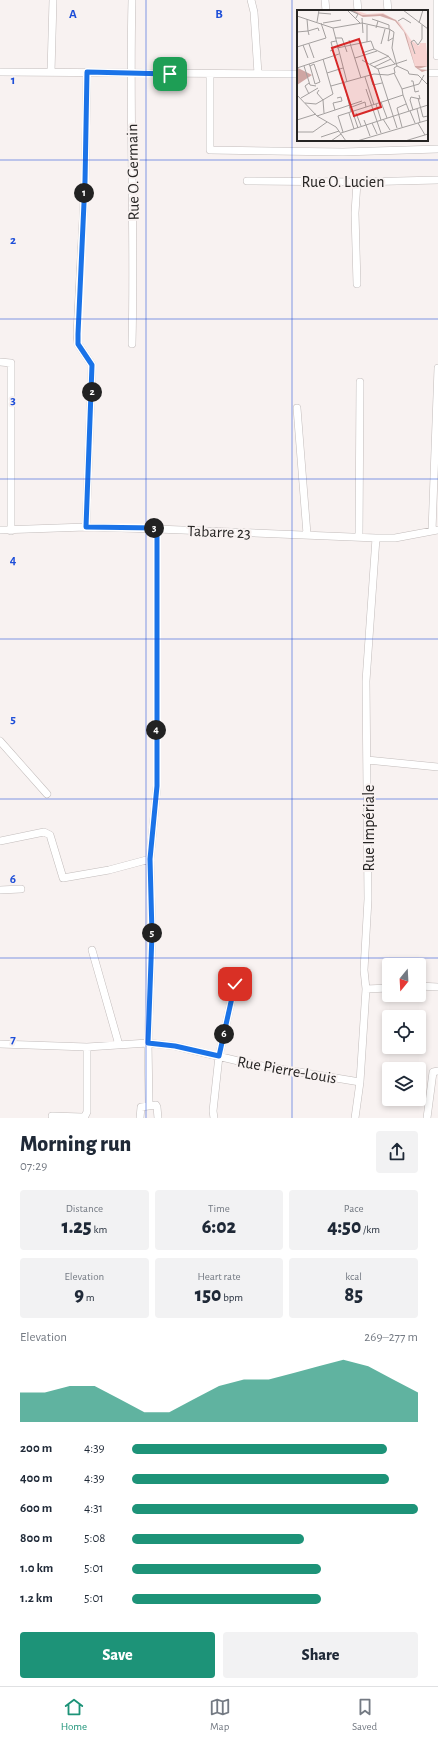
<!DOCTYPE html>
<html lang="en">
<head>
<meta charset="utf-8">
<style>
  body { margin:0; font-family:"Alegreya Sans",sans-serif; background:#f2f2f3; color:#1f2937; height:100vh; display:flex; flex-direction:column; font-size:15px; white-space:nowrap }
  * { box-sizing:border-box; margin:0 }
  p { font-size:13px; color:#747a83 }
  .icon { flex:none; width:22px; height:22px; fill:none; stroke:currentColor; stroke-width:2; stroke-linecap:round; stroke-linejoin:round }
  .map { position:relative; height:1118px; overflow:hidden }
  .details { display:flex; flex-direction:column; background:#fff; flex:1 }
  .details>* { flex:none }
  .needle { width:26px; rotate:198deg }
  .fabs { position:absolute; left:382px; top:958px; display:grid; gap:8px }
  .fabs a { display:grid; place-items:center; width:44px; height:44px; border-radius:4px; background:#fff; box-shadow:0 2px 6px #0003; font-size:20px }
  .pin { position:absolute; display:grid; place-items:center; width:34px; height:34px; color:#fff; margin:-17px; border-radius:8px; box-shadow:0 2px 6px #0006 }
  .km { position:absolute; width:20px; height:20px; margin:-10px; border-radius:50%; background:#222; color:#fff; font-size:11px; line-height:20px; text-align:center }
  .round { display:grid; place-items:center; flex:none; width:42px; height:42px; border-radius:4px; background:#f2f2f3 }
  .summary { display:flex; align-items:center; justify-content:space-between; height:68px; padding:0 20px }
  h1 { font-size:22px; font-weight:800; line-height:30px }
  .stats { display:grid; grid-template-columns:repeat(3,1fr); gap:6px; height:68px; padding:4px 20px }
  .stats div { display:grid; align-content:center; border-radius:4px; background:#f2f2f3; text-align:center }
  .stats b { font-size:20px; font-weight:800 }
  .stats small { font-size:11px; font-weight:400 }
  .stats p { font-size:11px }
  .chart { height:112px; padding:8px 20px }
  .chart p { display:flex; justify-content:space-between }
  .chart svg { width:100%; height:72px; margin-top:4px; fill:#1d9378; opacity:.7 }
  .action { display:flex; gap:8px; margin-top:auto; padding:8px 20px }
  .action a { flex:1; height:46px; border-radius:4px; background:#1d9378; color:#fff; font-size:16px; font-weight:800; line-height:46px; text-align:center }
  .action a+a { background:#f2f2f3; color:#1f2937 }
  ul { padding:0 20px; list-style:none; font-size:13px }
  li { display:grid; grid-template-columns:64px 48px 1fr; align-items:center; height:30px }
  li i { height:10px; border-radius:5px; background:#1d9378 }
  .menu { display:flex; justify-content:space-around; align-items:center; height:56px; border-top:1px solid #e0e1e3; background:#fff; font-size:11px; color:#747a83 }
  .menu a { display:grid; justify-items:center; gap:2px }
  .menu .selected { color:#1d9378 }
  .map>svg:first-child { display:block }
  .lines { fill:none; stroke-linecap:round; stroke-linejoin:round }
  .street-casing { stroke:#c2bcbb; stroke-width:8 }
  .street { stroke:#fff; stroke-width:7 }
  .route-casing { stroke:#fff; stroke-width:8 }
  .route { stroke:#1a73e8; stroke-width:5 }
  .grid { fill:none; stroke:#1d4ed8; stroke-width:1; stroke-opacity:0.55 }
  .labels { text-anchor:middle; stroke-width:4; stroke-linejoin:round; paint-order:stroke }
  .street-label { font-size:16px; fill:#262423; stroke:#f8f2f1 }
  .inset-road { fill:none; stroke:#a4a09f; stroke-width:1 }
  .view { fill:#d62828; fill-opacity:0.15; stroke:#d62828; stroke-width:2 }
  .inset-edge { fill:none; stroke:#262423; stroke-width:2 }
  .grid-label { font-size:13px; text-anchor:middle; font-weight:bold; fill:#1d4ed8; stroke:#f8f2f1; stroke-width:4; stroke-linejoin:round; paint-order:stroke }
</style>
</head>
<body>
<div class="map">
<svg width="438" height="1118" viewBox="0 0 438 1118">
  <rect width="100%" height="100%" fill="#f8f2f1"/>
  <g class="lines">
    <defs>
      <path id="street" d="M132 0C129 115 135 229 132 344
        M251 0 254 12 258 74
        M325 0 326 11
        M357 0 358 11
        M387 0 388 11
        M437 56V0
        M0 72 298 74
        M51 72 53 0
        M427 73H438
        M210 74V150L343 152 438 149
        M247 181 357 182 438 180
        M357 284 355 213 357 182
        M0 362 11 363V531
        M297 408 307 534
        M86 527 92 365 78 344 77 334 85 181 87 72
        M0 530 86 527 157 529 376 538H395L438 530
        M432 531 438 368
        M359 537 360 382
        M0 741 47 794
        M367 760 438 767
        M0 841 44 832 50 835 63 878 109 870 150 859
        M0 890 21 889
        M92 950 119 1045
        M419 986 438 987
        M366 989 389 988
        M0 1044 87 1047 148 1043 175 1046 251 1064 360 1082
        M149 1105 148 1043 152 934 150 859 157 786V529
        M52 1116 82 1117 85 1116 87 1112V1047
        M140 1118 141 1107 156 1105 157 1107 158 1118
        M214 1118 213 1111 219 1056 235 984
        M355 1118 360 1082 366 989 364 970 368 899 366 681 376 538
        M427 1118 433 1072 438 1071"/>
    </defs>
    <use href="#street" class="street-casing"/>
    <use href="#street" class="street"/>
  </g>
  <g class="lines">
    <defs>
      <path id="route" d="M170 74 87 72 85 181 78 334V344L92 365 86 527 157 528V786L150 859 152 934 148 1043 175 1046 219 1056 235 984"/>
    </defs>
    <use href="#route" class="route-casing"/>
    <use href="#route" class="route"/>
  </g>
  <path class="grid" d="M146 0V1118M292 0V1118M0 160H438M0 319H438M0 479H438M0 639H438M0 799H438M0 958H438"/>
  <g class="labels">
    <g class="street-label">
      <text transform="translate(132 172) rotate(-91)" y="6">Rue O. Germain</text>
      <text x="343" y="187">Rue O. Lucien</text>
      <text transform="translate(219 531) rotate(2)" y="6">Tabarre 23</text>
      <text transform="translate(368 828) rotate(-90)" y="6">Rue Impériale</text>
      <text transform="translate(287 1069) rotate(10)" y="6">Rue Pierre-Louis</text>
    </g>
  </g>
  <g transform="translate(297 10)">
    <rect width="131" height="131" fill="#f8f2f1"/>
    <path d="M57 0 70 4 86 3 102 12 114 30 122 36 123 33H129L131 56H118L109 24 99 10 85 4 65 5Z" fill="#f7d3d1"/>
    <path d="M1 58 15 65 0 75V63Z" fill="#cfa6a3"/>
    <path d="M53 0 58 1 65 5 86 4 99 10 109 24 118 56H131L121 59 131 60 125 62 118 57 107 22 98 11 83 6 66 7Z" fill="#d2a9a6"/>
    <path class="inset-road" d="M50 0 63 13M52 0 61 4 59 8M106 0 131 19M22 3 34 4M0 6 36 18 65 13 92 19 97 22 95 38 100 56M65 8 66 23M75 9 81 11 79 18M81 11 92 15V19M101 11 106 8 114 13M20 12 22 0M26 13 44 10M122 13 126 0M70 15V32M36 18 50 72M93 19 91 31 96 28M0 22 11 21 10 9M12 25 11 21 21 18 22 21M38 28H45L50 42M52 30 64 68M12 34 17 48M84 34 88 19M6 35 11 48M0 37 29 28 24 13M40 38 74 31 77 39 91 46 98 54 110 50M33 41 36 40 34 32 39 31M65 43 77 39M118 44 114 32 117 30 121 35 125 29V15M58 48 80 41M65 50 81 59 83 65M12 54 13 56 15 63 18 74 23 72 17 54 13 56M73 54 92 46M7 56 13 75 19 76M100 56 111 61 112 64 121 65 131 75M77 57 94 49M0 58 42 44M81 59 98 54M30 63 46 58M97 63 105 79 122 74 127 65M73 65 76 75 85 73M83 65 100 118M68 67 77 95M114 71H116L118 82 122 81M12 73 8 76 12 84M47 73 54 102M34 76 77 64 91 65 98 63 97 58 100 56M69 79 84 123M22 80 20 83 26 90M0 85 20 106 39 117 49 131M106 85 112 101M4 88 21 78M121 88 126 107 131 106M26 90 27 103M91 90 106 85 105 79M84 92 90 108M8 93 19 94 36 84 26 49M79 94 84 110M52 98 68 92 69 97M120 99 123 112M38 100 36 93 45 91 44 87 40 88M116 100 113 90 114 87 123 89 122 85M113 101 118 113M52 103 57 119M56 103 61 118M59 103 64 116M20 106 65 91M86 109 93 120M0 110 19 104M67 110 69 115 131 95M75 113 80 124M121 113 128 125M105 117 100 98 109 94M0 122H16L30 112M46 122 41 106 91 90M44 123 69 115 73 126M24 127 42 121M34 131 44 124M60 131 131 110M108 131 131 124"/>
    <path class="view" d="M62 29 84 97 57 106 35 38Z"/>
    <rect width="131" height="131" class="inset-edge"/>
  </g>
  <g class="grid-label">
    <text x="73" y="18">A</text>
    <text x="219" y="18">B</text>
    <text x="13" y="84">1</text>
    <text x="13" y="244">2</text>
    <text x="13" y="404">3</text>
    <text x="13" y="564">4</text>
    <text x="13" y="723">5</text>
    <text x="13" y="883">6</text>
    <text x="13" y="1043">7</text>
  </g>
</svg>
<div class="fabs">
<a><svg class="needle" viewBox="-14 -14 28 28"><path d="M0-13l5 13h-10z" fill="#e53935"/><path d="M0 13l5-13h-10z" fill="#747a83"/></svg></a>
<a><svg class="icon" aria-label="locate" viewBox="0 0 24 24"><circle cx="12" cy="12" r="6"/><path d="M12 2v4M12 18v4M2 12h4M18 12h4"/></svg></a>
<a><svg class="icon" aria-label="layers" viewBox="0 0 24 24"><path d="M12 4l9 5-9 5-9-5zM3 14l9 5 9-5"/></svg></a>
</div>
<div class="pin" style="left:170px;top:74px;background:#1e9e55"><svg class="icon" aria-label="arrive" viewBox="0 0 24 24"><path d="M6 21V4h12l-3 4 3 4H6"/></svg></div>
<div class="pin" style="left:235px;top:984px;background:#d93025"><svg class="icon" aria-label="check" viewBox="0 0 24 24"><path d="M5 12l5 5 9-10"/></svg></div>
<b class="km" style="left:84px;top:193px">1</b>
<b class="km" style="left:92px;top:392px">2</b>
<b class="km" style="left:154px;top:528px">3</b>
<b class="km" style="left:156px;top:730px">4</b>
<b class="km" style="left:152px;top:933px">5</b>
<b class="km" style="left:224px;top:1034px">6</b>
</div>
<section class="details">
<div class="summary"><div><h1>Morning run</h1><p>07:29</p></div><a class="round"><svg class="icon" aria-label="share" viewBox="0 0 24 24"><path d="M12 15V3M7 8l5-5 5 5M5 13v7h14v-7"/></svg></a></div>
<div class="stats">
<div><p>Distance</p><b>1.25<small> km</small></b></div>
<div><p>Time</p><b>6:02</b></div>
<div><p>Pace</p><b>4:50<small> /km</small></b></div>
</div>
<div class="stats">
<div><p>Elevation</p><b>9<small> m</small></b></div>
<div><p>Heart rate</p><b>150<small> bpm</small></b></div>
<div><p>kcal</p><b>85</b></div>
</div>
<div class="chart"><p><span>Elevation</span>269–277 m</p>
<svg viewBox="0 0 160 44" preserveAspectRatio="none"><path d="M0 44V26L10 26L20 22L30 22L40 30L50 38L60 38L70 30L80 22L90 18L100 18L110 14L120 10L130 6L140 10L150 18L160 26V44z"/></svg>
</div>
<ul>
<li><b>200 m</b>4:39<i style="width:89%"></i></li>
<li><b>400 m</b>4:39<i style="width:90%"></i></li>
<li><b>600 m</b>4:31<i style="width:100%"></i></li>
<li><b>800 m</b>5:08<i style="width:60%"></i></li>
<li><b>1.0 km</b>5:01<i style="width:66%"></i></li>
<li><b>1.2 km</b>5:01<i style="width:66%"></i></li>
</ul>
<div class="action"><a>Save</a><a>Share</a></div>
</section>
<nav class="menu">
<a class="selected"><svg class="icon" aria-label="home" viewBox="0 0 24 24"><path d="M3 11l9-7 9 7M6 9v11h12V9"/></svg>Home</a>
<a><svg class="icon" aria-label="map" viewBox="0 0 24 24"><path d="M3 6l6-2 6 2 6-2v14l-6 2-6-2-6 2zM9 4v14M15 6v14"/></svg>Map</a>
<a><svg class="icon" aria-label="saved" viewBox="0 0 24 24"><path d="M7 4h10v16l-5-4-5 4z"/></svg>Saved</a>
</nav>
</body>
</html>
